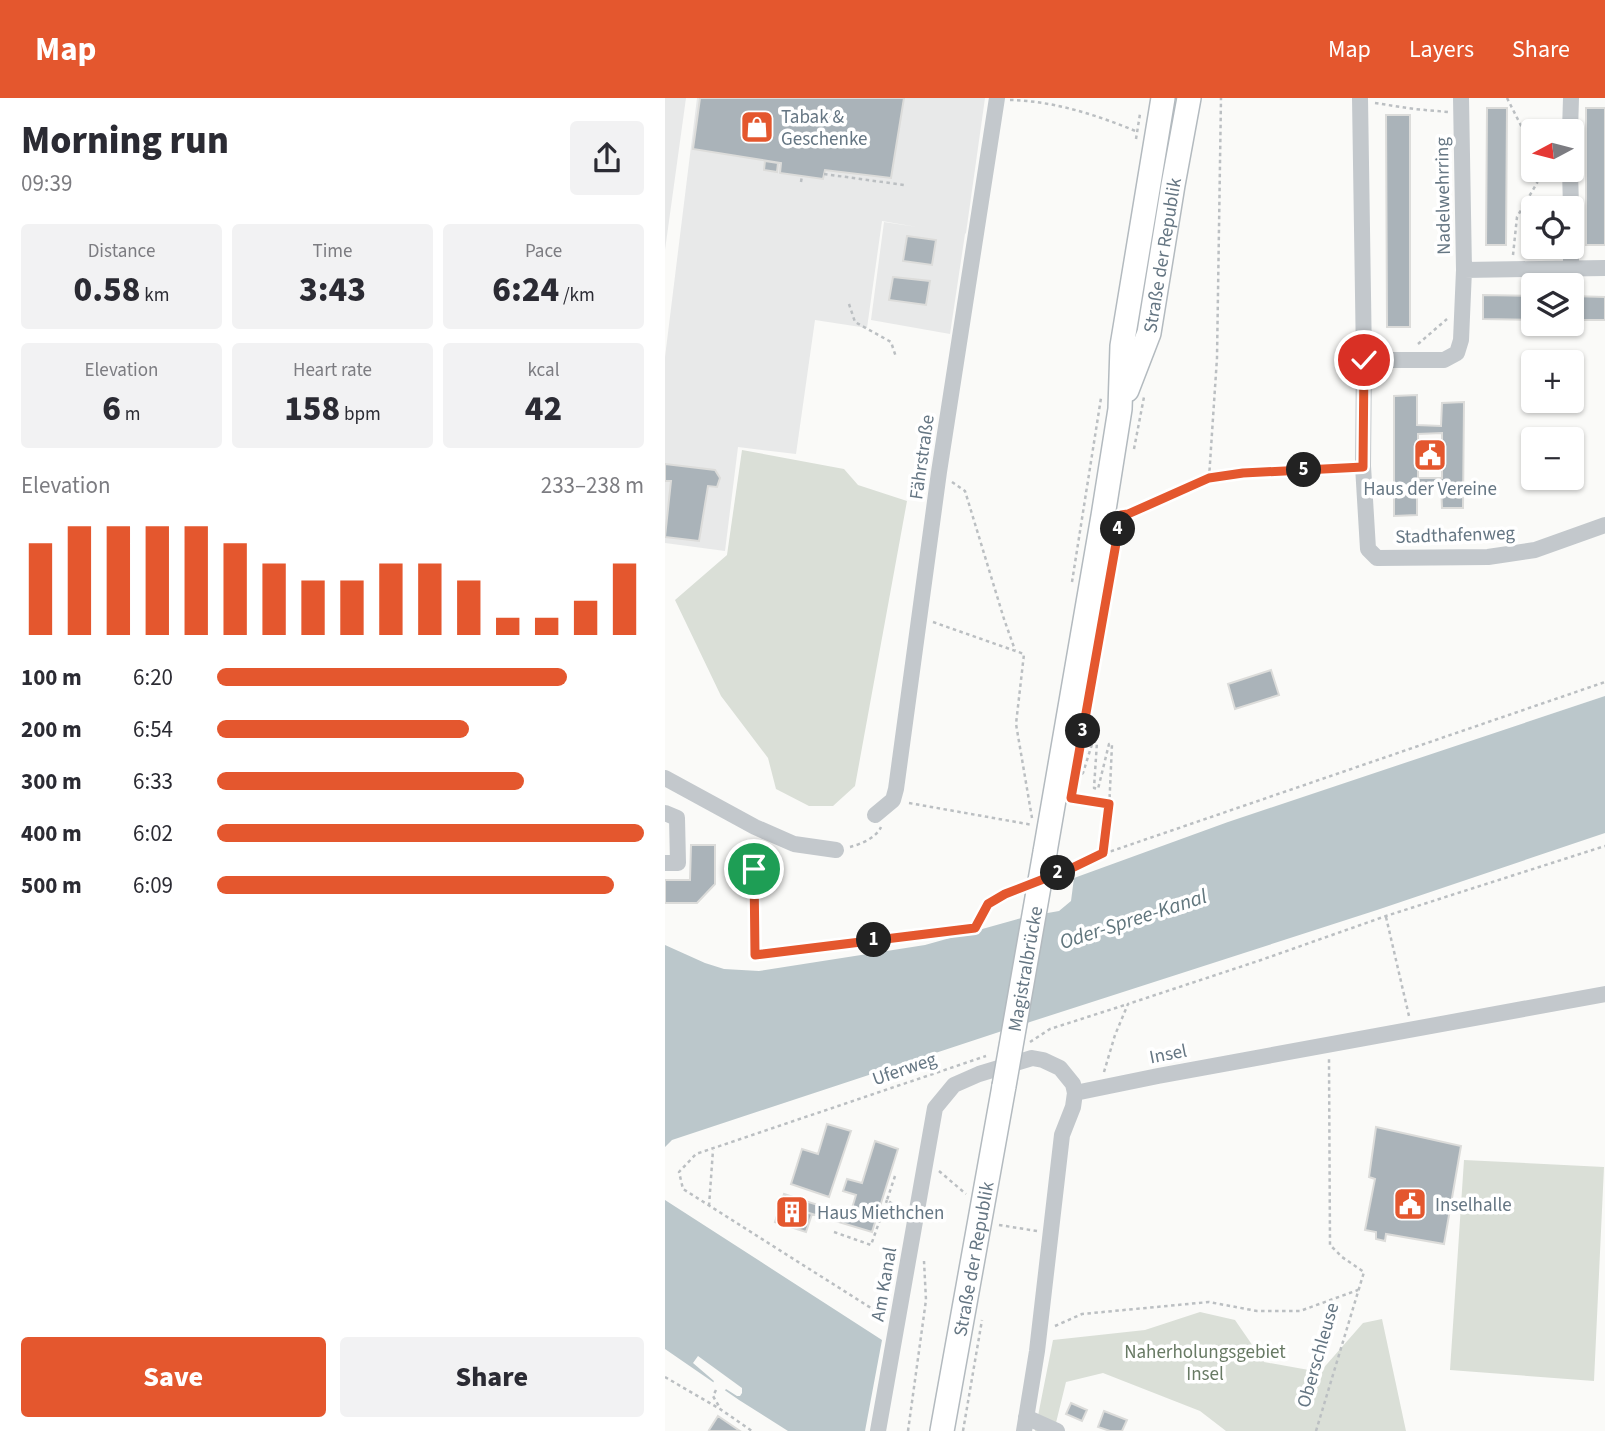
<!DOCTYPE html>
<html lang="en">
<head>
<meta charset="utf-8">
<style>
  body { margin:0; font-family:"Source Sans 3",sans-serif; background:#f2f2f3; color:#2b2b33; height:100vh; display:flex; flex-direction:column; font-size:26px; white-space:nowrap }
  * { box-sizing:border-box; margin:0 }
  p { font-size:23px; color:#7c7c81 }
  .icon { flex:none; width:38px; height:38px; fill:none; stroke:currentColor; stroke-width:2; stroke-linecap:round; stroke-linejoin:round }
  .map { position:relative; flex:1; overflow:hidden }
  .drawer { display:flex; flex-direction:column; background:#fff; width:665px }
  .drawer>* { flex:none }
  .needle { width:46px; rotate:263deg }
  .tools { position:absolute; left:856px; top:21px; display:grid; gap:14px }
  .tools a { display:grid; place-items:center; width:63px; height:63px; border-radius:7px; background:#fff; box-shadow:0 2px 5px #0004; font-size:35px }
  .pin { position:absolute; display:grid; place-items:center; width:60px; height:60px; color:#fff; margin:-30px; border:4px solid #fff; border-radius:50%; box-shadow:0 2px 7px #0007 }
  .km { position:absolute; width:35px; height:35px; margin:-18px; border-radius:50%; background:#222; color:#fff; font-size:19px; line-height:35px; text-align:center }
  .round { display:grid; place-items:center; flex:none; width:74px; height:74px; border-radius:7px; background:#f2f2f3 }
  .head { display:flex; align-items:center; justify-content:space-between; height:119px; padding:0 21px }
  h1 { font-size:38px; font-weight:800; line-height:52px }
  .stats { display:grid; grid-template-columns:repeat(3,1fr); gap:10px; height:119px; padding:7px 21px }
  .stats div { display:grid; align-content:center; border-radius:7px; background:#f2f2f3; text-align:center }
  .stats b { font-size:35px; font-weight:800 }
  .stats small { font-size:19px; font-weight:400 }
  .stats p { font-size:19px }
  .chart { height:196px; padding:14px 21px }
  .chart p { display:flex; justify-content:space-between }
  .chart svg { width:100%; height:126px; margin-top:7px; stroke:#e4572e; stroke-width:6 }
  .primary-button { display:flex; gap:14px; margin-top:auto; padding:14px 21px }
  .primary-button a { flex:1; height:80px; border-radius:7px; background:#e4572e; color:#fff; font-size:28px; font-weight:800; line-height:80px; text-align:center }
  .primary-button a+a { background:#f2f2f3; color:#2b2b33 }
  ul { padding:0 21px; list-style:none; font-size:23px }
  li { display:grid; grid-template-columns:112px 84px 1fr; align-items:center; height:52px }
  li i { height:18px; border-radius:9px; background:#e4572e }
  header { display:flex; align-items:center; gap:42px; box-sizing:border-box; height:98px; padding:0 35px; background:#e4572e; color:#fff }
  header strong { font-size:33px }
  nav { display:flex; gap:38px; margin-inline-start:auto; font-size:24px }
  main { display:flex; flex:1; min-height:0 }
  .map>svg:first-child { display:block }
  .built { fill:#e8e9e9 }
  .green { fill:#dadfd7 }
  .water { fill:#bbc7cb }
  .pier { fill:#fafaf8 }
  .building { fill:#aab3b9; stroke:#dcdcda; stroke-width:2; fill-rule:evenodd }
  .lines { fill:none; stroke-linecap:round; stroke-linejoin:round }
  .secondary-casing { stroke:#b3babf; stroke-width:26 }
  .path { stroke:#bbbfc2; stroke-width:2.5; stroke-dasharray:3.5 3.5; stroke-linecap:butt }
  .service { stroke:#c3c8cc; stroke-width:8 }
  .minor { stroke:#c3c8cc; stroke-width:16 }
  .secondary { stroke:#fff; stroke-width:23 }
  .secondary-bridge-casing { stroke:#b3babf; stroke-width:26; stroke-linecap:butt }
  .secondary-bridge { stroke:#fff; stroke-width:23 }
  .route-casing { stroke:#fff; stroke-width:14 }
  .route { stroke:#e4572e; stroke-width:9 }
  .labels { text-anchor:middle; stroke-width:7; stroke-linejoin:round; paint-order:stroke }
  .poi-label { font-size:19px; fill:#657683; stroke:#fff; text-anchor:start }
  .street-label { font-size:19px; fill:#657683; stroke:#fff }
  .park-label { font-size:19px; fill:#687a64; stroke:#fff }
  .water-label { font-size:21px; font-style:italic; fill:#60757c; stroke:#fff }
</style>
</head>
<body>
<header>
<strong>Map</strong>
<nav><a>Map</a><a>Layers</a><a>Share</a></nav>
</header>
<main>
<section class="drawer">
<div class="head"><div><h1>Morning run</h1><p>09:39</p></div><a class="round"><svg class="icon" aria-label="share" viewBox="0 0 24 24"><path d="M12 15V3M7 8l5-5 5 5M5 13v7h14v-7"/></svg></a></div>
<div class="stats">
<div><p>Distance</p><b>0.58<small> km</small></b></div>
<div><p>Time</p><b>3:43</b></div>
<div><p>Pace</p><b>6:24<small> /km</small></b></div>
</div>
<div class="stats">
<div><p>Elevation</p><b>6<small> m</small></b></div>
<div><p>Heart rate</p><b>158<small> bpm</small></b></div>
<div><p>kcal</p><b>42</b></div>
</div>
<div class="chart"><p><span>Elevation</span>233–238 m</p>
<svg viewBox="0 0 160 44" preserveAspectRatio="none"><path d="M5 44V12M15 44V6M25 44V6M35 44V6M45 44V6M55 44V12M65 44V19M75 44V25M85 44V25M95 44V19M105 44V19M115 44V25M125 44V38M135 44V38M145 44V32M155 44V19"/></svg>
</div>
<ul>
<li><b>100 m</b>6:20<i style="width:82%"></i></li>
<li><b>200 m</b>6:54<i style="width:59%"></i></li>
<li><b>300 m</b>6:33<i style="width:72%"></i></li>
<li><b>400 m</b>6:02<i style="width:100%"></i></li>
<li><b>500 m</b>6:09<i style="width:93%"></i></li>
</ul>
<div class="primary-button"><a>Save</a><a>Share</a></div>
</section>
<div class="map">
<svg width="940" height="1333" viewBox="0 0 940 1333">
  <rect width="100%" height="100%" fill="#fafaf8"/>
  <path class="built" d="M0 0H21L0 152Z
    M32 0H320L301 135 300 136 285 236 206 222 219 124 252 129 217 123 202 230 150 222 131 356 73 349 60 453 0 445V259Z"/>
  <path class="green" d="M77 352 179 371 193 387 242 403 190 688 168 708H144L111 691 103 660 56 598 10 502 62 457Z
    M799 1062 939 1069 929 1283 785 1272Z
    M535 1214 570 1222 599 1264 655 1274 698 1225 717 1221 741 1333H561L535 1313 438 1275 401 1284 389 1333H370L388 1242 480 1232Z"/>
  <path class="water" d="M940 598V735L712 812 334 934 7 1042 0 1049V847L40 865 59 871 94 873 260 847 360 819 394 813 406 803 409 780 563 724Z
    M0 1102 217 1242 200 1333H123L74 1302 0 1251Z"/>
  <path class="pier" d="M33 1258 77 1290V1295L75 1298H72L61 1291 58 1295 47 1287 49 1283 28 1265Z"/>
  <path class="building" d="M35 0H239L226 80 160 72 158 81 115 75 116 65 28 51Z
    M822 10H842L841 147H821Z
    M921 10H940V147H921Z
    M721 17H745V229H722Z
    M100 63 113 65 112 74 99 72Z
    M242 138 271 142 267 167 238 163Z
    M228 179 265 183 261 207 224 202Z
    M818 197 868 198V222L818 221Z
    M906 198 940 199V222H906Z
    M752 297V327L776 328 777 305 799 304 798 410H777L776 386H752V417L729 418V298ZM777 335V380H753V336Z
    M0 366 50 372 55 380 52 389 43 388 34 443 0 439 6 383H0Z
    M606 572 614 597 570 611 563 586Z
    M26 747H50V786L32 805H0V782H25Z
    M162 1026 186 1033 164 1099 126 1086 137 1051 153 1056Z
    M711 1029 796 1048 779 1146 721 1136 720 1143 711 1141V1134L700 1132 710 1081 704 1079Z
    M210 1043 233 1051 207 1134 134 1112 137 1102 185 1117 191 1097 178 1093 182 1081 197 1085Z
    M119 1096 137 1102 134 1112 147 1116 141 1134 110 1124Z
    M406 1305 422 1312 417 1323 401 1316Z
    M439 1313 462 1322 457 1333H445L433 1329Z
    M53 1318 75 1333H46L44 1332Z"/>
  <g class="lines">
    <defs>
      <g id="secondary">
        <path id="s1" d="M462 292 484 235 508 87 524 0"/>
        <path d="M380 754 438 418 455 311 457 248 498 0"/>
        <path id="s2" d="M277 1333 339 988"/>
      </g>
    </defs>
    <use href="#secondary" class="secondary-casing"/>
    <path class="path" d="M842 0 868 51
      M345 2C389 3 432 17 473 34
      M710 5 749 11 783 14
      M471 41 475 16
      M159 76 239 87
      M136 84 137 78
      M848 157 852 119 872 85 874 72
      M184 206 190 224 226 244 231 259
      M753 246 782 221
      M469 351 479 299
      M544 380 552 260 556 0
      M287 384 300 393 339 521 350 552
      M456 417 463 416 544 380 567 377
      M407 484 436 300
      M268 524 359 556 351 626 367 720
      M411 680 418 675 428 643 432 644 429 690 433 691 444 646H447L444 713 438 756
      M406 700 445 706
      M244 705 368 727
      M89 743 90 857 311 830C321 804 330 799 355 790
      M185 749C196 746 211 740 216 729
      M394 775 438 756 940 584
      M721 819 744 918
      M365 944 385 931 463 906
      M439 974 450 937 463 906 596 862 721 818 940 748
      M274 1073 301 1096
      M230 1078 222 1102 237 1113
      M44 1108 48 1052
      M334 1127 372 1133
      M169 1134 206 1147 222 1102
      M217 1217 18 1091 14 1074 31 1056 321 958
      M390 1228 417 1216 544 1204 592 1213H635L693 1192
      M0 1279 55 1311 87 1333
      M51 1292 48 1298 55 1310
      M243 1333 261 1202 259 1163
      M298 1333 317 1222
      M651 1333 699 1174 677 1159 665 1147 664 961"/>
    <path class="service" d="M578 375 698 368"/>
    <path class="minor" d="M695 0 699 262 698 368 703 451 712 460 823 459 870 452 940 427
      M796 0 799 172 940 170
      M905 33 906 0
      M905 72 906 110
      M906 149V170
      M699 262H779L792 255 796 242 799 172
      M0 680 90 729 129 746 171 752
      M0 715 12 720 13 765H0
      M210 717 228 702 231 691 274 374 332 0
      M410 995 493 978 940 896
      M361 1319 392 1333
      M213 1333 270 1010 289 987 314 976 367 960 378 962 395 970 408 986 410 995 408 1009 397 1037 372 1253 359 1333"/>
    <use href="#secondary" class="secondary"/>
    <defs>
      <g id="secondary-bridge">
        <path id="s3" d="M339 988 380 754"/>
      </g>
    </defs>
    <use href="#secondary-bridge" class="secondary-bridge-casing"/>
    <use href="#secondary-bridge" class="secondary-bridge"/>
  </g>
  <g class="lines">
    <defs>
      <path id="route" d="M89 771 90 857 310 830 323 806 340 796 407 770 438 755 444 706 406 700 456 417 463 416 544 380 578 375 698 369 699 262"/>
    </defs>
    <use href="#route" class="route-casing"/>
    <use href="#route" class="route"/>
  </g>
  <defs>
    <symbol id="shop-square" viewBox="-11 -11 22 22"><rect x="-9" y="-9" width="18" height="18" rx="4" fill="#e4572e" stroke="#fff"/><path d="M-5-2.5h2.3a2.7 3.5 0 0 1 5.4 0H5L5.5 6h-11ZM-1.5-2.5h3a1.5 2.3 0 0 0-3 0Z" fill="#fff"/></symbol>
    <symbol id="civic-square" viewBox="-11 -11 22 22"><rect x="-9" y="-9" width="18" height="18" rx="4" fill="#e4572e" stroke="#fff"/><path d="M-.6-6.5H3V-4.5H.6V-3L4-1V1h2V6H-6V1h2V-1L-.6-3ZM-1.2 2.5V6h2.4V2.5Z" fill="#fff"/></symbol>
    <symbol id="building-square" viewBox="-11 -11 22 22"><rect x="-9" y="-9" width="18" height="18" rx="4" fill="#e4572e" stroke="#fff"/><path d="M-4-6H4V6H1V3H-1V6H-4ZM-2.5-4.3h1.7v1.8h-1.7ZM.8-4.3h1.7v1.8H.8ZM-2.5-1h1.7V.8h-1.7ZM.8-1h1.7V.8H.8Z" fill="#fff"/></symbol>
  </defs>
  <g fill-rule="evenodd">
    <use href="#shop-square" x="73" y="10" width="38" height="38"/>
    <use href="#civic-square" x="746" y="338" width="38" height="38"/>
    <use href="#civic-square" x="726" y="1087" width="38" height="38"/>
    <use href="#building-square" x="108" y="1095" width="38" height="38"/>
  </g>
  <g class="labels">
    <g class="poi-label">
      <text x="116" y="25">Tabak &amp;<tspan x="116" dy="22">Geschenke</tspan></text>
      <text x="765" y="397" text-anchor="middle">Haus der Vereine</text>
      <text x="770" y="1113">Inselhalle</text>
      <text x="152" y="1121">Haus Miethchen</text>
    </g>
    <g class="street-label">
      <text transform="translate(777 98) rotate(-91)" y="7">Nadelwehrring</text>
      <text dy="7" stroke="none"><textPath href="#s1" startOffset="140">Straße der Republik</textPath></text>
      <text transform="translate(256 359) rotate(-82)" y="7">Fährstraße</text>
      <text transform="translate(790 436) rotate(-2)" y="7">Stadthafenweg</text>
      <text dy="7" stroke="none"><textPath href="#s3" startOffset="119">Magistralbrücke</textPath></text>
      <text transform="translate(503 955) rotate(-11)" y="7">Insel</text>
      <text transform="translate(239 970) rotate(-19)" y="7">Uferweg</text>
      <text dy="7" stroke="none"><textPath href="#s2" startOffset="175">Straße der Republik</textPath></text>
      <text transform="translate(218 1186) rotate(-80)" y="7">Am Kanal</text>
      <text transform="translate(652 1257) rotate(-74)" y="7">Oberschleuse</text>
    </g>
    <g class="park-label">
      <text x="540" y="1260">Naherholungsgebiet<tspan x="540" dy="22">Insel</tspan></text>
    </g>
    <g class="water-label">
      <text transform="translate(468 821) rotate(-18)" y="7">Oder-Spree-Kanal</text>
    </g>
  </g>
</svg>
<div class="tools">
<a><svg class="needle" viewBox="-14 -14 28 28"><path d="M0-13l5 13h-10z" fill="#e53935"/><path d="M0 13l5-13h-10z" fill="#7c7c81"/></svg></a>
<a><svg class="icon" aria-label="locate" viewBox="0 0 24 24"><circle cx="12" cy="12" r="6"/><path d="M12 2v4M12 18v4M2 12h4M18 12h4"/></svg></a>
<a><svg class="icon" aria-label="layers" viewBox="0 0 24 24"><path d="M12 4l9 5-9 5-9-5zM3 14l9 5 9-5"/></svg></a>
<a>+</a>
<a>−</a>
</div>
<div class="pin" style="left:89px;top:771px;background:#1e9e55"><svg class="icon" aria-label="arrive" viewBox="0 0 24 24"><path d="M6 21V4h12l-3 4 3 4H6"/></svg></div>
<div class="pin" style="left:699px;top:262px;background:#d93025"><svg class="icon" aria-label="check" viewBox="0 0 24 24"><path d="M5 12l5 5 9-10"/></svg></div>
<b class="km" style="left:209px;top:842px">1</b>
<b class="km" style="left:393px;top:775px">2</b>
<b class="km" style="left:418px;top:633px">3</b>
<b class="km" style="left:453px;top:431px">4</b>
<b class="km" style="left:639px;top:372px">5</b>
</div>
</main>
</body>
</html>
